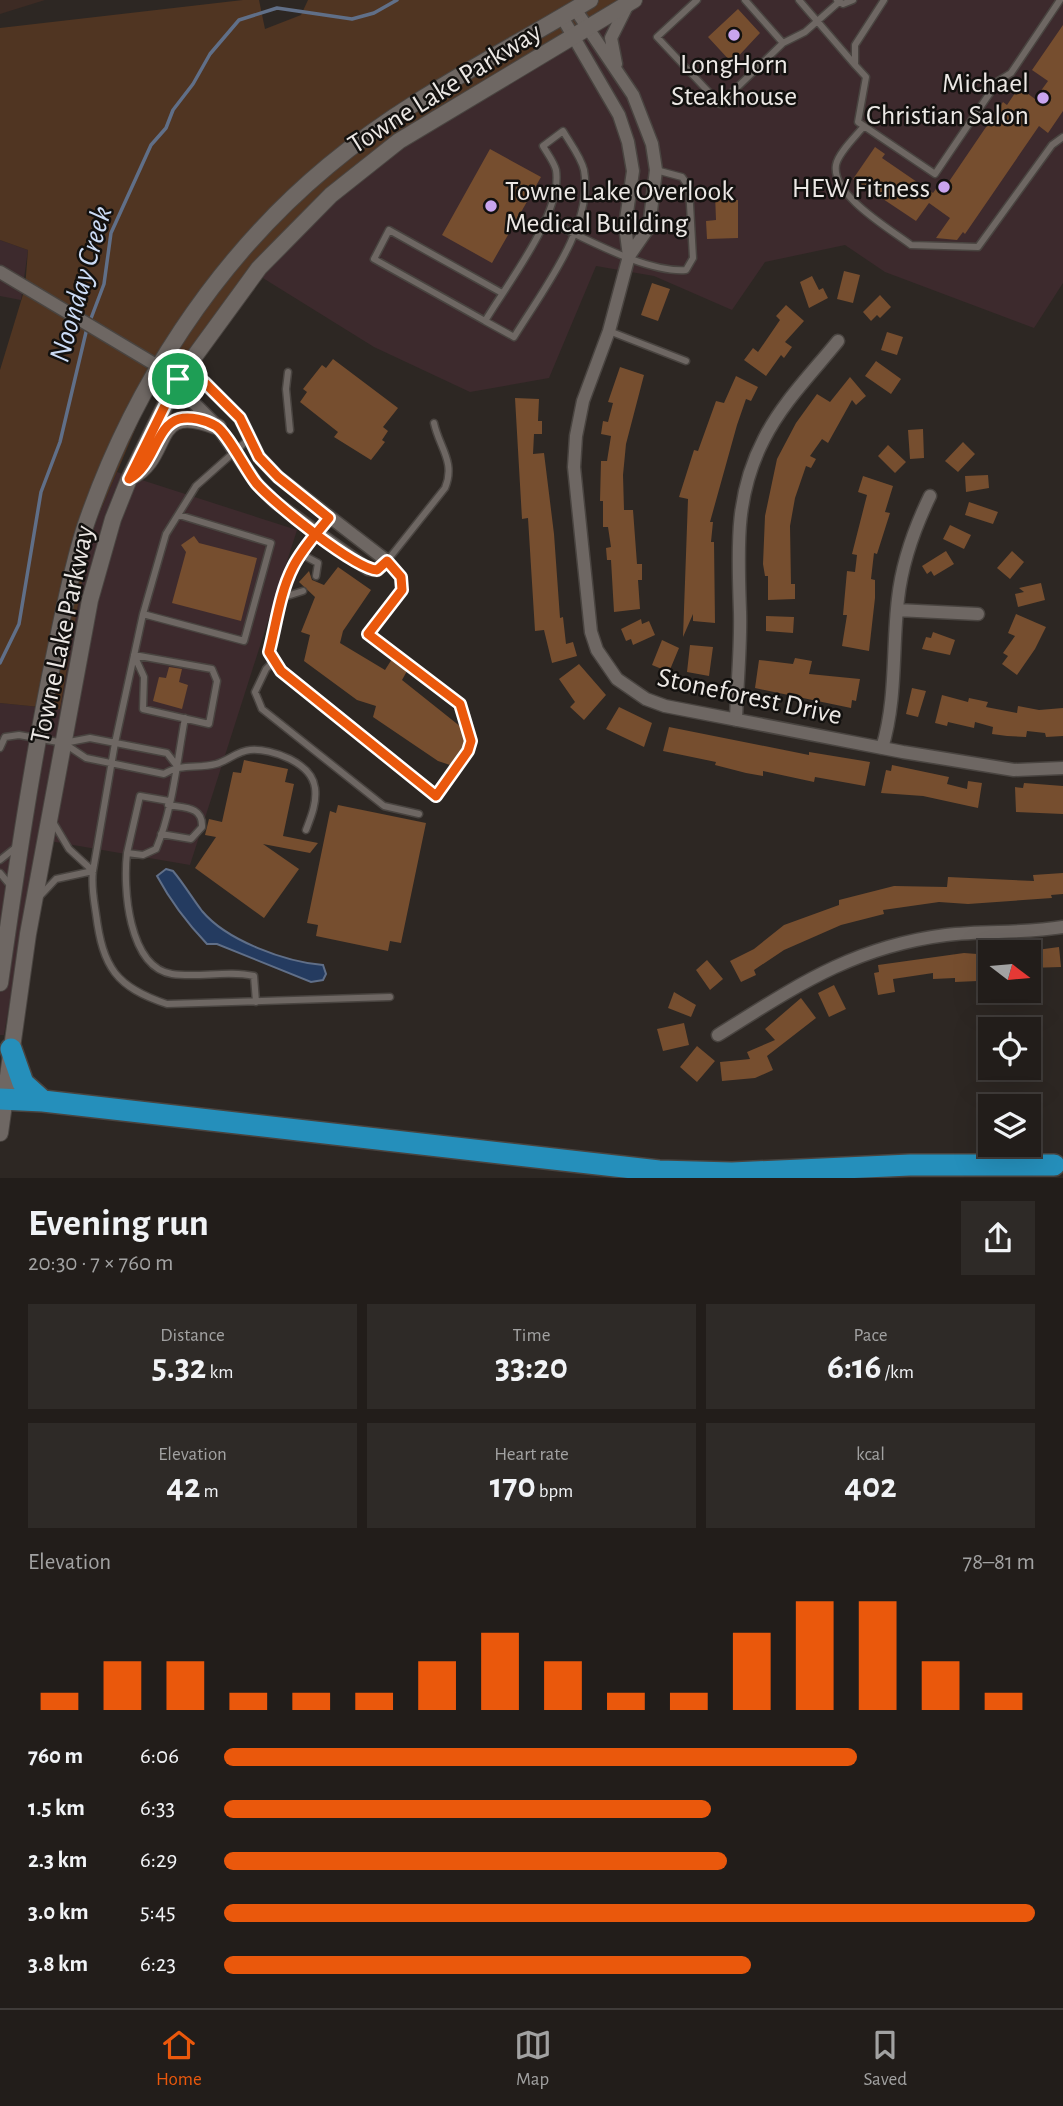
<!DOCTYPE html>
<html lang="en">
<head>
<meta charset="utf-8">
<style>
  body { margin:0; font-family:"Alegreya Sans",sans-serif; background:#2e2a27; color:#f1f3f6; height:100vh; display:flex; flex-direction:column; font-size:26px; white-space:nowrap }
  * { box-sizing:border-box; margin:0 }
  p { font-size:23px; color:#a2a2a2 }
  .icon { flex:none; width:38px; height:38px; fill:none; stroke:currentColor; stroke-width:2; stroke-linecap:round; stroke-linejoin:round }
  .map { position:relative; height:1178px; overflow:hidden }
  .panel { display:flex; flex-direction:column; background:#221d1a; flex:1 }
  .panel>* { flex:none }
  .needle { width:46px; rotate:106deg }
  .buttons { position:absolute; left:978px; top:940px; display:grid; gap:14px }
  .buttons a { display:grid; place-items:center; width:63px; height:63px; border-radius:0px; background:#221d1a; box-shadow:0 7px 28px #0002,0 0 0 2px #3f3b39; font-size:35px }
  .pin { position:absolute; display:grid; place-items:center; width:60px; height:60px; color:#fff; margin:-30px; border:4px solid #fff; border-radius:50%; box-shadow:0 2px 7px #0007 }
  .round { display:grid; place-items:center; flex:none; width:74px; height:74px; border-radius:0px; background:#2e2a27 }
  .headline { display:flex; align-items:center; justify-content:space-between; height:119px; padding:0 28px }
  h1 { font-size:38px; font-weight:700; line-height:52px }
  .stats { display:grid; grid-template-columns:repeat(3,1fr); gap:10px; height:119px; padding:7px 28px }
  .stats div { display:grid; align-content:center; border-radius:0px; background:#2e2a27; text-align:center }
  .stats b { font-size:35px; font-weight:700 }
  .stats small { font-size:19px; font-weight:400 }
  .stats p { font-size:19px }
  .chart { height:196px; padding:14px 28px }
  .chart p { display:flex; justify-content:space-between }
  .chart svg { width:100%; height:126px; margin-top:7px; stroke:#ea580c; stroke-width:6 }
  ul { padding:0 28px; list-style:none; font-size:23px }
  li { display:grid; grid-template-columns:112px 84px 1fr; align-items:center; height:52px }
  li i { height:18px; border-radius:9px; background:#ea580c }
  .dock { display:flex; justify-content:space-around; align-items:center; height:98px; border-top:2px solid #3f3b39; background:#221d1a; font-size:19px; color:#a2a2a2 }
  .dock a { display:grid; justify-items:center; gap:4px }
  .dock .current { color:#ea580c }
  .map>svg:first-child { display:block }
  .commercial { fill:#3d2a2d }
  .education { fill:#3d2b24 }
  .green { fill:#503522 }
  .water { fill:#243b60; stroke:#606f88; stroke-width:2 }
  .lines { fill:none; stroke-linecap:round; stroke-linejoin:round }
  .stream { stroke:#606f88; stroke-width:3.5 }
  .building { fill:#764e2f }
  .lane-casing { stroke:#494440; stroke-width:9 }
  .street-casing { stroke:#494440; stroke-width:15 }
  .secondary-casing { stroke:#494440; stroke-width:18 }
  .highway-casing { stroke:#494440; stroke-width:24 }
  .lane { stroke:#6e6763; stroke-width:6 }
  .street { stroke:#6e6763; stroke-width:12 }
  .secondary { stroke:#6e6763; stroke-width:16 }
  .highway { stroke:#258fbb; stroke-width:21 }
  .route-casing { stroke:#fff; stroke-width:14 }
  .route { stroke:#ea580c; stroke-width:9 }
  .poi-dot { fill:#c9a5ee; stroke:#13110f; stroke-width:2.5 }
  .labels { text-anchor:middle; stroke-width:5; stroke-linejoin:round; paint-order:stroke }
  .poi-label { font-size:28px; fill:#ece8e5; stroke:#13110f; text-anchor:end }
  .street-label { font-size:28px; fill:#ece8e5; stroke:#13110f }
  .water-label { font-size:30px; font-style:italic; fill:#cbdbf5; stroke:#13110f }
</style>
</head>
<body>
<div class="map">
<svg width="1063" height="1179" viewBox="0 0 1063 1179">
  <rect width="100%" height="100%" fill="#2d2723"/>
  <path class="commercial" d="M630 0H1063V283L1034 328 885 272 845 245 765 262 732 310 654 276 596 266 549 378 470 392 374 347 258 275 302 220 423 134Z
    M0 240 28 250 21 300 0 296Z
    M117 472 297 530 190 865 38 839 4 1035H0V703L60 709 90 535Z"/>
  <path class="education" d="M0 0H45L0 14Z"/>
  <path class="green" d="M243 0H259L265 29 301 15 308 0H630L423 134 302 220 258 275 149 397 90 535 60 709 0 703V370L25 288 28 250 0 240V28Z"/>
  <path class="water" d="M166 869 173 871C184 884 192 898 202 911 227 941 286 962 323 965L326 974 323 980 311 982 217 944H207C187 923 171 902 157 876Z"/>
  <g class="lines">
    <path class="stream" d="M90 321 104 284 111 233 151 145 166 128 173 110 193 84 210 54 239 20 277 8 352 19 374 13 397 0
      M0 663 19 624 41 492 60 442 87 328"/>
  </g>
  <path class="building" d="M738 9 760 33 732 63 708 37Z
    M1063 25V111L1048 133 1039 126 965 234 963 232 957 240 936 238 950 218 929 203 916 221 853 179 875 147 885 154 882 158 933 193 943 179 948 183 1003 102 1007 105 1019 87 1035 99 1048 81 1032 70Z
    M490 149 541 177 492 263 442 235Z
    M731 193V200H738V238L707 239 706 221 716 220 715 194Z
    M844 271 860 275 853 303 837 299Z
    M812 276 819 290 823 288 828 298 809 308 800 282Z
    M652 283 670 289 658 321 641 315Z
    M880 295 891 307 880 318 877 315 871 321 863 312Z
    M786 305 804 321 785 342 792 347 784 358 781 355 766 376 744 360 753 348 758 352 780 320 776 316Z
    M887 332 903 337 897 355 881 350Z
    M333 359 398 408 383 427 388 431 382 440 385 442 371 460 334 437 338 432 300 402 307 392 303 389 322 365 326 368Z
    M876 361 901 379 891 394 865 376Z
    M620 367 644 375 626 444 623 475 624 510H633L637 564H642V580H638L640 609 614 612 611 560H607L606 548 611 547 608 527H603V501H600L601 461H607L611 436 601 434 603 421 608 422 613 403 608 402Z
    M736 376 758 387 751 401 746 399 737 425 710 522H713L711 542H714L715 623 693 621V614L683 637 688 499 679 497 694 450 698 451 716 401 724 403Z
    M850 377 866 396 856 405 852 400 828 443 822 439 810 456 816 459 811 468 806 466 795 498 790 526 791 584H795V599L768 600V576H765L763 564 765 516 777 459 796 423 817 394 830 402Z
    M515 398 539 399 538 421H542V434H534L533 454 544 453 554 534 560 618 563 617 566 644 573 642 577 656 552 663 544 630 535 631 528 518 522 519Z
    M923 429 924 458 910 459 908 430Z
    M963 442 975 454 958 472 945 461Z
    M888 445 906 462 895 473 878 456Z
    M988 475 989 488 966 492 965 476Z
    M863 476 893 486 885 512 890 513 877 554 874 553 871 579 875 580V598L869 651 842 646 847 615H843L847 571 855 572 857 555 852 554 867 495 858 492Z
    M969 502 998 512 993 524 965 515Z
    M950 525 971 535 964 549 943 539Z
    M194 536 199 543 257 558 241 621 172 603 186 552 181 545Z
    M946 551 954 564 934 576 931 571 927 574 922 566Z
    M1012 551 1024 562 1010 579 997 568Z
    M338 567 371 590 343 631 340 643 385 670 392 659 407 671 402 680 461 727 465 743 450 765 438 761 373 717 376 706 357 700 304 661 310 635 301 632 315 597 299 582 309 571 312 580 324 585Z
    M1041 583 1045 600 1018 607 1015 594 1024 592 1019 588Z
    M1016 614 1046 627 1035 649 1017 675 1002 664 1008 656 1003 653 1015 636 1008 633Z
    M766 616 794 617 793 633 766 631Z
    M641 619 642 624 649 621 655 635 633 645 631 639 626 641 621 629Z
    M933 632 955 640 950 655 922 649 926 637 931 638Z
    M662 640 679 648 669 672 652 665Z
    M690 645 713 647 709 676 687 672Z
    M795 658 812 661 809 674 860 679 856 701 852 700 851 708 755 688 759 660 793 664Z
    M579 664 606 695 584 720 570 707 575 702 559 679Z
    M169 667 182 669 179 682 188 685 182 709 153 701 159 677 166 678Z
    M912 688 926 691 918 717 906 714Z
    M942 695 968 702 969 698 988 702 986 707 1017 713 1018 706 1039 710 1063 708V736L1046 737 1045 733 1027 731 1026 737 1007 736 992 734 993 727 975 722 974 728 948 722 947 726 935 723Z
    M619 707 652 723 644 747 606 729Z
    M669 727 809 755V752L870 762 865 786 815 777 814 782 763 771V776L746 773 715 765 716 762 663 751Z
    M244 760 288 769 285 782 294 784 283 836 318 843 310 853 263 844 299 869 264 918 195 868 216 837 205 835 209 819 222 822 233 772 241 773Z
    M892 765 949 777 947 784 967 789 968 781 982 783 978 808 923 796 881 793 886 770 891 771Z
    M1024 783 1063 786V814L1016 812 1015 787 1023 788Z
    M338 805 426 823 401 943 390 941 388 951 316 936 318 925 307 923 330 811 336 813Z
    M1063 873V894L1051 895 1052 898 968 904 939 902 883 910 884 914 841 925 784 950 754 970 756 975 741 982 730 961 754 949 784 925 839 905V900L894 886 947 887 948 877 1034 881 1033 875Z
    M1059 947 1061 967 1029 968V951Z
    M964 953 990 955V975H977L978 981 955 982V978L933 979V973L893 979 895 992 878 995 874 973 879 972 878 965Z
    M707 960 723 979 710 990 696 970Z
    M834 985 846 1009 829 1017 818 993Z
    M674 992 696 1005 691 1017 668 1008Z
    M801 998 816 1018 767 1056 773 1070 755 1078 722 1081 720 1062 750 1059 747 1052 775 1040 765 1029Z
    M684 1023 689 1045 663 1051 657 1029Z
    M697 1046 715 1061 697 1082 680 1067Z"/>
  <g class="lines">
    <defs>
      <path id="lane" d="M697 0 657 37 720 104 783 43 745 0
        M799 0 855 65
        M837 0 843 4 853 0
        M884 0 855 45V65L866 77 858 122 935 174 998 81 1011 73 1060 0
        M783 43 805 32 839 2
        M864 126C856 136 838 153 836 165 831 195 890 229 911 245L978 247 1052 145 1063 137
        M545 220C584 237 645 273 686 270L693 258 689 187 682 177 656 170
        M485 321 514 337C542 291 594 226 584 170 581 157 570 143 563 131L543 146C547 153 554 162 556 170 563 213 507 284 485 321L374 259 389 230 502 293
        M609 331 686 361
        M288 372 286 389 290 430
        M250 438 196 486 166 534 143 614 115 743 93 871C91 886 94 900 96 914 103 968 116 987 167 1004L390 997
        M329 518 291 570 269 652 280 671 436 796 468 751 471 741 460 704 368 634 402 590 401 577 387 561 445 488C456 462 439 447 434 423
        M301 554 318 563 316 576
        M284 597 303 591
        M143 614 244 641 271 543 179 515
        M134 655 212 669 217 681 209 724 143 709 144 677Z
        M274 661 266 669 255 692 262 709 384 806 419 814
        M65 744 86 758 164 774C181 763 197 769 216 764 228 761 237 751 250 750 272 748 312 763 315 788 317 803 311 817 306 830
        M0 748 5 737 19 735 64 743 90 738 167 753 177 766
        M169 801 140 796 127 853 143 855 156 849C173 809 177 761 185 718
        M53 822 69 849 93 871
        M161 834 191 839 202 827C203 806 184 808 168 805
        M127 853C123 887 128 967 172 974 199 978 228 970 254 976L256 1002
        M0 860 15 848
        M0 873 10 885
        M41 895 56 879 93 871"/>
      <path id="street" d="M575 9 633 95 652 144 656 170 649 227 629 256 609 331 583 401 576 436 574 467 591 632 597 650 617 679 646 699 665 706 903 752 1014 770 1063 768
        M562 17 619 115 628 142 633 171 625 226 629 256
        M616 64 611 38 627 6
        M0 272 186 383 204 382 240 418 259 457 278 477 387 561 377 570 368 569 275 502 257 484 218 427 191 400 186 383
        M897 610 978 614
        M736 720C737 684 741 648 740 612 738 550 734 496 764 439 782 403 812 373 838 341
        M882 748C897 699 892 649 898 599 902 562 914 529 930 496
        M718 1035C795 987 852 947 946 935 984 930 1024 934 1063 927"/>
      <path id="secondary" d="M131 477C173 456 148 399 218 427
        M0 983C16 872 32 761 55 652 64 610 72 567 85 527 132 389 215 260 328 166 408 99 501 54 590 0
        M0 1133 28 934 90 600 113 519 129 479 178 379 259 268 331 195 399 141 634 0"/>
      <path id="highway" d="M11 1049 23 1083 43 1101
        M0 1099 43 1101 659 1171 732 1173 910 1165H1054"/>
    </defs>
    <use href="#lane" class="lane-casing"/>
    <use href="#street" class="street-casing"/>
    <use href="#secondary" class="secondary-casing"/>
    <use href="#highway" class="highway-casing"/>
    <use href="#lane" class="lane"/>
    <use href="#street" class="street"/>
    <use href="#secondary" class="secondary"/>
    <use href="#highway" class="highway"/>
  </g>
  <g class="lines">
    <defs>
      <path id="route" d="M178 379 129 479C155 465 155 426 179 419 190 416 206 420 216 426 228 434 245 469 256 483 272 502 355 569 377 570L387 561 401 577 402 590 368 634 460 704 471 741 468 751 436 796 281 671 269 652C276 625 280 592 293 567 302 549 316 534 329 518L278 477 259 457 240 418 204 382 186 383 178 379"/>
    </defs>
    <use href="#route" class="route-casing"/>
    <use href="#route" class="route"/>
  </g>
  <g class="poi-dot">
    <circle cx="734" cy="35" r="7"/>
    <circle cx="1043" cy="98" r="7"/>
    <circle cx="944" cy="187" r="7"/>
    <circle cx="491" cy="206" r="7"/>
  </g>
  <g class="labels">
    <g class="poi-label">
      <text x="734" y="73" text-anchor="middle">LongHorn<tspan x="734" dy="32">Steakhouse</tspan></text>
      <text x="1029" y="92">Michael<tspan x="1029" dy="32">Christian Salon</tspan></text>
      <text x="930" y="197">HEW Fitness</text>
      <text x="505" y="200" text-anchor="start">Towne Lake Overlook<tspan x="505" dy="32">Medical Building</tspan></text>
    </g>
    <g class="street-label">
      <text transform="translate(444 87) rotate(-32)" y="10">Towne Lake Parkway</text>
      <text transform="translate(61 634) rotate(-78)" y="10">Towne Lake Parkway</text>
      <text transform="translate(750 695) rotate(12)" y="10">Stoneforest Drive</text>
    </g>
    <g class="water-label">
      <text transform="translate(80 284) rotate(-74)" y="10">Noonday Creek</text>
    </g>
  </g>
</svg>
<div class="buttons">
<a><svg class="needle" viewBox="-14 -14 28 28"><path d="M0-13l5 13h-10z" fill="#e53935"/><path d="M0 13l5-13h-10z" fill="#a2a2a2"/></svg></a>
<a><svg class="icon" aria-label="locate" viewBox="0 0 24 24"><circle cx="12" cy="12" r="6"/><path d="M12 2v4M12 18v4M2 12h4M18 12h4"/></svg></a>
<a><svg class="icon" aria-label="layers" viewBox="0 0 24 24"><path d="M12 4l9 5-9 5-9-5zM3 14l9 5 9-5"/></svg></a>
</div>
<div class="pin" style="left:178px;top:379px;background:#1e9e55"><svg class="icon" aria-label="arrive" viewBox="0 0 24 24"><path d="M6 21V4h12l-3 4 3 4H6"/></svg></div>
</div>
<section class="panel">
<div class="headline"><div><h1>Evening run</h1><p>20:30 · 7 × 760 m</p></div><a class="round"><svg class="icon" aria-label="share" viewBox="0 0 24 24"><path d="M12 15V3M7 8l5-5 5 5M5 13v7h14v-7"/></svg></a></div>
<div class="stats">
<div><p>Distance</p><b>5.32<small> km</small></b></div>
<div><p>Time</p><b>33:20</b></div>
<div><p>Pace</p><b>6:16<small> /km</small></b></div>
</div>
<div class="stats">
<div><p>Elevation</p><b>42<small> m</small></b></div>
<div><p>Heart rate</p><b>170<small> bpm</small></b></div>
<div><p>kcal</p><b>402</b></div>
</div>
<div class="chart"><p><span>Elevation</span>78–81 m</p>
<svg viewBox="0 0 160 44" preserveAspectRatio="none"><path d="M5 44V38M15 44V27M25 44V27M35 44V38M45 44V38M55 44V38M65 44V27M75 44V17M85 44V27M95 44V38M105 44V38M115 44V17M125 44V6M135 44V6M145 44V27M155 44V38"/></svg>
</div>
<ul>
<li><b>760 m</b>6:06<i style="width:78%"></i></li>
<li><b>1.5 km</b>6:33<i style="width:60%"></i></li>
<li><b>2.3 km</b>6:29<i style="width:62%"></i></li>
<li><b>3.0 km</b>5:45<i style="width:100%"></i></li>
<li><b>3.8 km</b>6:23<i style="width:65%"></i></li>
</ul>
</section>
<nav class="dock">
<a class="current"><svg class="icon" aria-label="home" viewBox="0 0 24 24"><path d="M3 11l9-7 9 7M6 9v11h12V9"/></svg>Home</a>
<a><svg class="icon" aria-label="map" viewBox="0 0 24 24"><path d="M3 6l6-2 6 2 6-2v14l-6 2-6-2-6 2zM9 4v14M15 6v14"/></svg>Map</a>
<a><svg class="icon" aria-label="saved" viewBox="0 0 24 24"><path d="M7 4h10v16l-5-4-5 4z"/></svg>Saved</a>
</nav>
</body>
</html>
